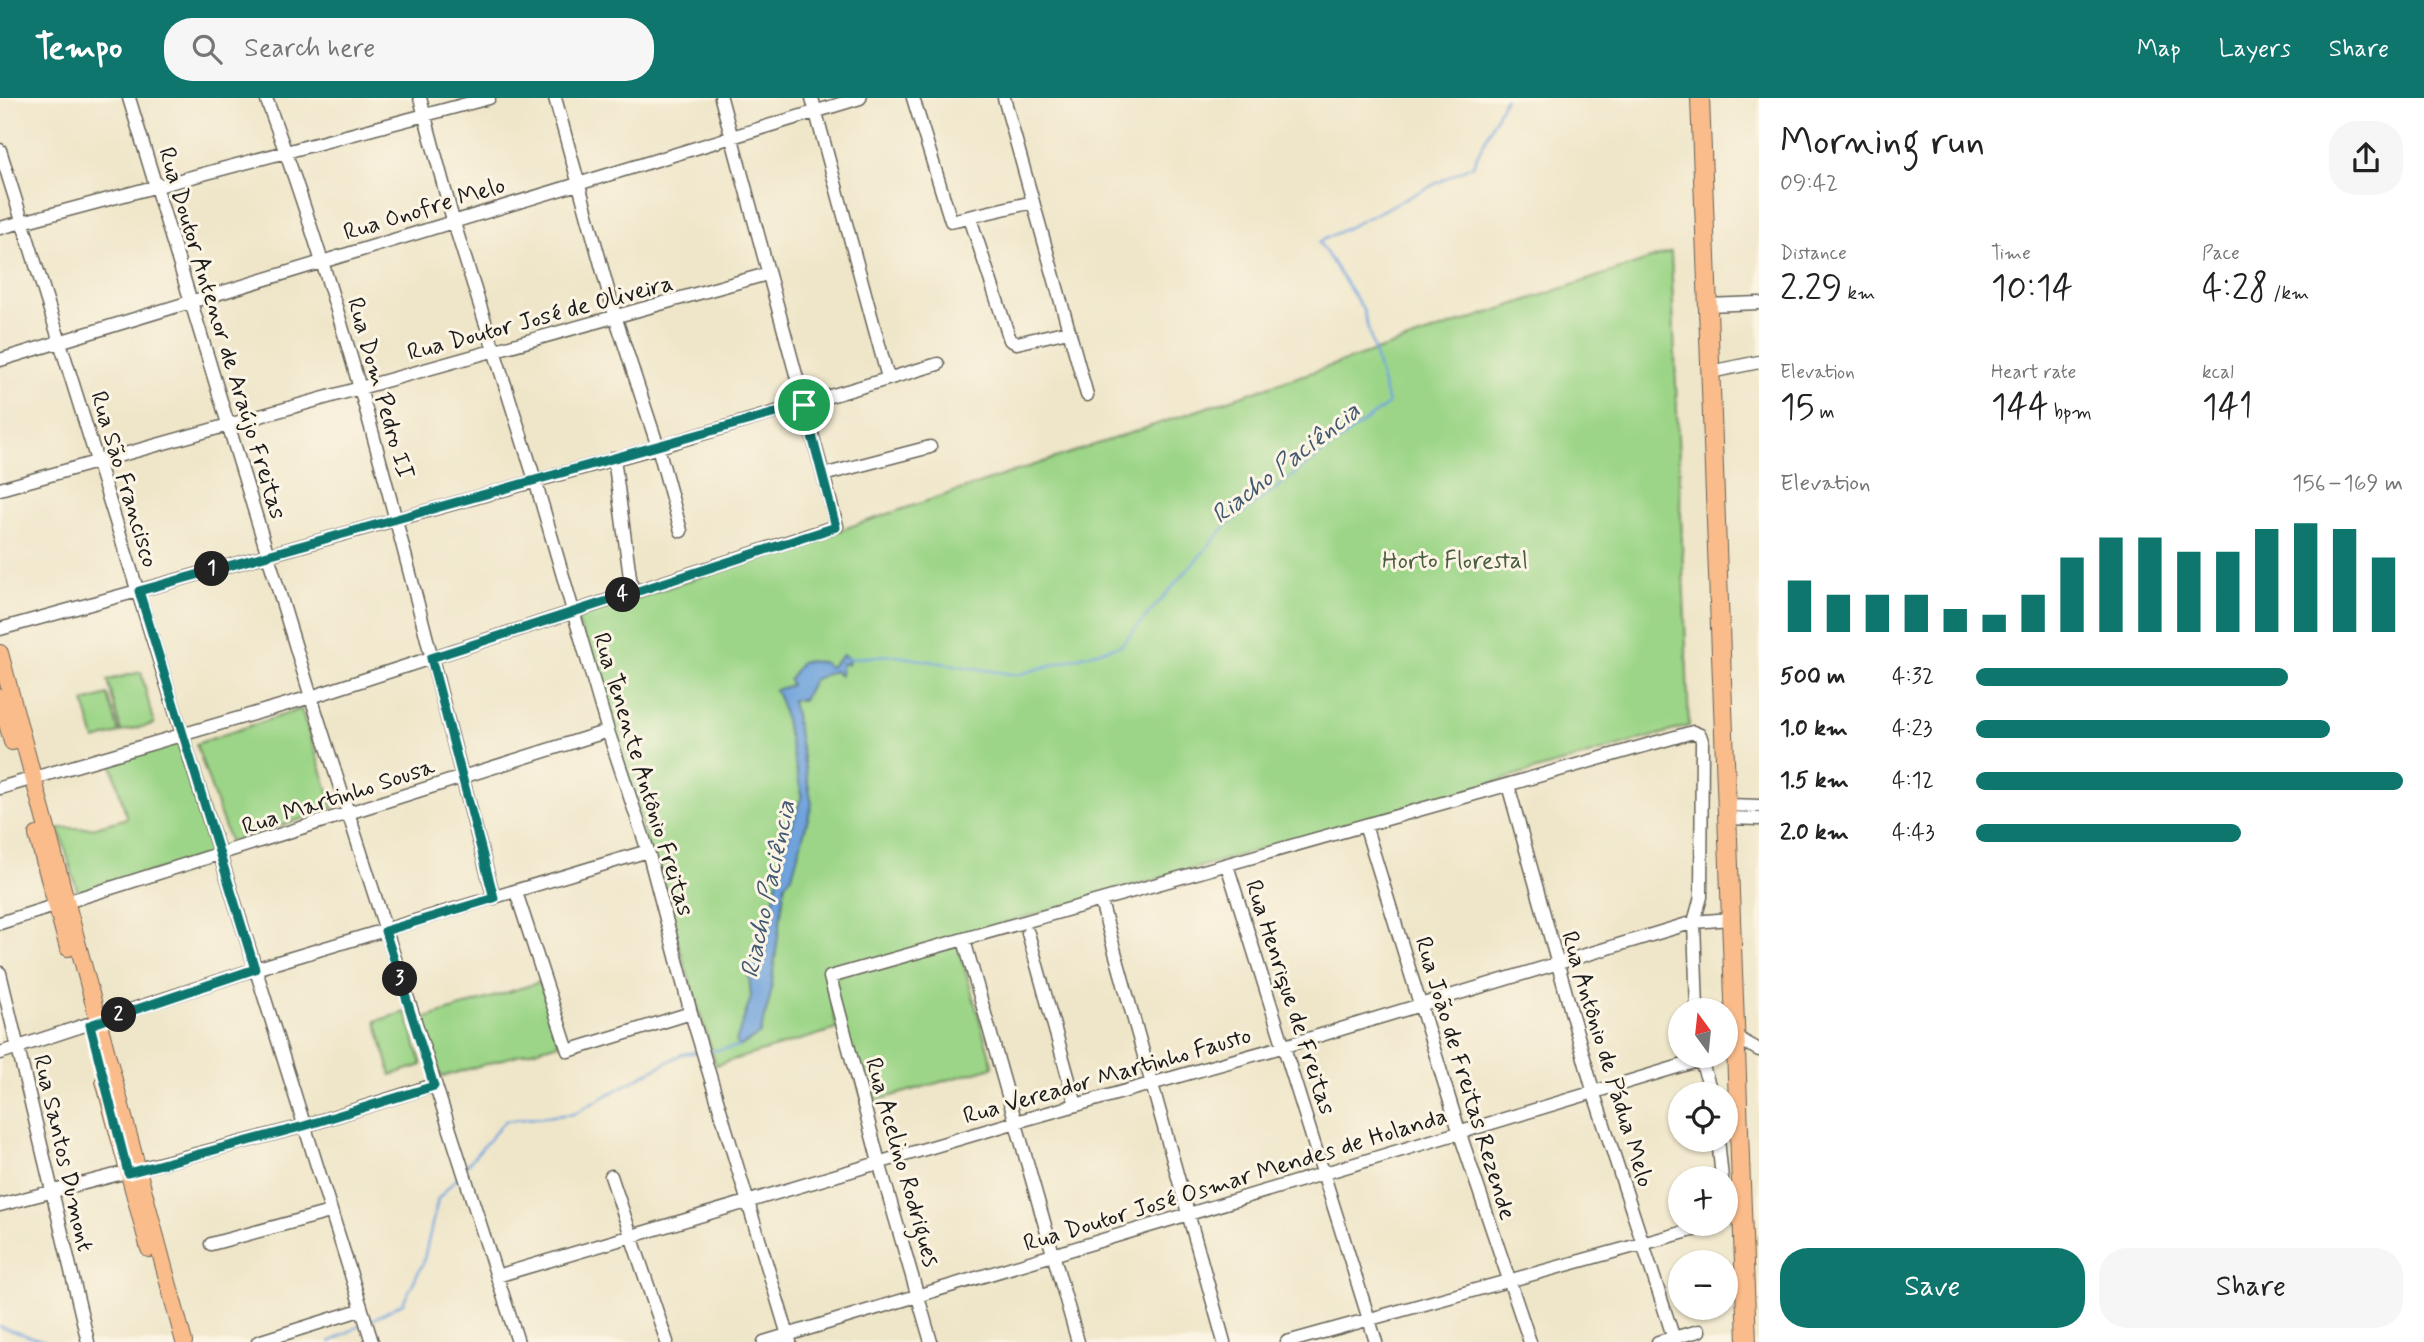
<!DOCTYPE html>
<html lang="en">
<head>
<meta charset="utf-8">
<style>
  body { margin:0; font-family:Mynerve,sans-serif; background:#f6f6f6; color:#222; height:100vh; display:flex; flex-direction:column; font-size:26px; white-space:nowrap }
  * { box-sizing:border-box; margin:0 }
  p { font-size:23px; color:#767676 }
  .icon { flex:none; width:38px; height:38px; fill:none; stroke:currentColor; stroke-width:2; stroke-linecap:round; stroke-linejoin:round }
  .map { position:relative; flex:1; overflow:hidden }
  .side { display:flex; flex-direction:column; background:#fff; width:665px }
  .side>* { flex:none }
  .needle { width:46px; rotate:345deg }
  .buttons { position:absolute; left:1668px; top:900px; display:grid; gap:14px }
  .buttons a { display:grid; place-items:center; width:70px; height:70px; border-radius:50%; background:#fff; box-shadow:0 2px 5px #0004; font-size:35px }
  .pin { position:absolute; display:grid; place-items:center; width:60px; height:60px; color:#fff; margin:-30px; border:4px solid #fff; border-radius:50%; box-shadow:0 2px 7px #0007 }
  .km { position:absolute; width:35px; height:35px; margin:-18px; border-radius:50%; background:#222; color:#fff; font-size:19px; line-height:35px; text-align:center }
  .round { display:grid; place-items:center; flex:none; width:74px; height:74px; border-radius:28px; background:#f6f6f6 }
  .overview { display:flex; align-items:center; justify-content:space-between; height:119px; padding:0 21px }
  h1 { font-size:38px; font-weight:600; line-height:52px }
  .figures { display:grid; grid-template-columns:repeat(3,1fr); gap:10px; height:119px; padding:7px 21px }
  .figures div { display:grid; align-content:center }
  .figures b { font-size:35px; font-weight:600 }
  .figures small { font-size:19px; font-weight:400 }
  .figures p { font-size:19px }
  .chart { height:196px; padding:14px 21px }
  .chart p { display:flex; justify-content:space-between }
  .chart svg { width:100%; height:126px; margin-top:7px; stroke:#0f766e; stroke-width:6 }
  .action { display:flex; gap:14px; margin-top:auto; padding:14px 21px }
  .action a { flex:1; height:80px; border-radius:28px; background:#0f766e; color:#fff; font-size:28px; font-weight:600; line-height:80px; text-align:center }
  .action a+a { background:#f6f6f6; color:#222 }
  ul { padding:0 21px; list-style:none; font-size:23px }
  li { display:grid; grid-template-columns:112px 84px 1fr; align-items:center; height:52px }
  li i { height:18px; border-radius:9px; background:#0f766e }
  header { display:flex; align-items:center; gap:42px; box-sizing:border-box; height:98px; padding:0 35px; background:#0f766e; color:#fff }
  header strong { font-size:33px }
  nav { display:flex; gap:38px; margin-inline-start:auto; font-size:24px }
  .search { width:490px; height:63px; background:#f6f6f6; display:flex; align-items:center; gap:18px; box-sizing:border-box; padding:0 24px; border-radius:28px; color:#767676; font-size:26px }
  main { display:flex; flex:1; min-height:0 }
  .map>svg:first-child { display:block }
  .green { fill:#9cd587; stroke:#5c7852; stroke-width:2 }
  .water { fill:#6fa3dc; stroke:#46607c; stroke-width:2 }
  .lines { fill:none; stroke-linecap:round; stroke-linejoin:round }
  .stream { stroke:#6fa3dc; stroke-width:2.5 }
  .minor-casing { stroke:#666359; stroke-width:15 }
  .major-casing { stroke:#666359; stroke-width:18 }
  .highway-casing { stroke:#666359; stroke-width:20 }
  .minor { stroke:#fff; stroke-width:12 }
  .major { stroke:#fabc8b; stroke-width:16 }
  .highway { stroke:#fabc8b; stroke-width:18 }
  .route-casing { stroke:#fff; stroke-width:14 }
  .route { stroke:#0f766e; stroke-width:9 }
  .labels { text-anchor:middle; stroke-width:6; stroke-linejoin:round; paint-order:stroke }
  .street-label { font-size:24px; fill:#1c1c1c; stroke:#fcf5e5 }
  .park-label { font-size:24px; fill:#495d41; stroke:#fcf5e5 }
  .water-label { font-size:26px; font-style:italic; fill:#415972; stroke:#fcf5e5 }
</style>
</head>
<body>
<header>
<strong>Tempo</strong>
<div class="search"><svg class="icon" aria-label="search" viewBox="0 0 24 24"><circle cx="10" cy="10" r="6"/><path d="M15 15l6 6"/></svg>Search here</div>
<nav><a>Map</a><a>Layers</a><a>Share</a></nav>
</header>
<main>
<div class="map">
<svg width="1759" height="1244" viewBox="0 0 1759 1244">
  <rect width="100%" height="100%" fill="#fcf5e5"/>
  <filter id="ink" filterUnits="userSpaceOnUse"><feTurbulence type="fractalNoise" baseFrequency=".0143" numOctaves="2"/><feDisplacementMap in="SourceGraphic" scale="14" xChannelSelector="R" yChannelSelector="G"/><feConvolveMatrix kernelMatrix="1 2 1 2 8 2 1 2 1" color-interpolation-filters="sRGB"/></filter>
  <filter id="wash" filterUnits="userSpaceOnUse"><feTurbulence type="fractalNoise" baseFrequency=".00686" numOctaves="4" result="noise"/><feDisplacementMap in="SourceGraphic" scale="28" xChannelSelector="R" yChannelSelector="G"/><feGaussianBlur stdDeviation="1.57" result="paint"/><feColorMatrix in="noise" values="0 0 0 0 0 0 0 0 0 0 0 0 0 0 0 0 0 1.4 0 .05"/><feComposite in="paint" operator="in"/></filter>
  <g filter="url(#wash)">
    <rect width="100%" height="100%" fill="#efe6c9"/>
    <path class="green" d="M1671 154 1689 628 956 839 993 969 864 1006 825 876 837 931 716 967 577 520Z
      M141 574 154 626 121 634 108 582Z
      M108 597 119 635 95 642 84 604Z
      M301 611 334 710 230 745 196 646Z
      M185 638 219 754 78 795 59 730H92L127 720 110 660Z
      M540 884 559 945 441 979 423 921Z
      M406 914 422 967 391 977 376 923Z"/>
    <path class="water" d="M843 557 849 560 848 567 842 565 840 578 834 573 813 582 803 602H792L812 706 792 778 785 786 770 899 760 936 739 949 736 944 751 899 748 866 758 862 765 851 781 760 802 697 781 605 775 592 791 587 789 581 802 563 822 564 830 569Z"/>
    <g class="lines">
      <path class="stream" d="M846 561 890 557 1017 577 1121 547 1227 427 1388 306 1363 211 1319 144 1473 67 1505 0
        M708 953 739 949
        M467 1067 505 1023 573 1016 682 956 698 954
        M370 1223 403 1205 423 1165 438 1101 458 1078
        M0 1229 47 1244
        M330 1244 361 1227"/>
    </g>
  </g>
  <g filter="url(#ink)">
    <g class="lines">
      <defs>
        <path id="minor" d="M129 0 311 599 518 1244
          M266 0C363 260 422 532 494 800
          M420 0 453 122 535 382 608 633 648 753 691 915 790 1244
          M555 0 616 221 658 349 681 433
          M812 0 888 280
          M913 0 951 123 1033 104
          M1004 0 1087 297
          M0 52 372 1244
          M970 120 1010 242 1017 245 1068 233
          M0 130 489 0
          M1707 207 1759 205
          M0 262 860 0
          M1710 274 1759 264
          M614 360 632 494
          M823 377 930 349
          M0 391 767 176
          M0 531 658 349 938 266
          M1508 687 1594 996 1675 1244
          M0 690 311 599 837 428 721 0
          M1727 707 1759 708
          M1727 720 1759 721
          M1365 727 1460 1036 1530 1244
          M1227 767 1376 1244
          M516 794 568 953 691 915
          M1101 804 1224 1244
          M0 825 608 633
          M1028 835 1076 1007
          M964 842 1078 1244
          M0 875 88 1244
          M1734 938 1759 952
          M0 955 255 871 648 753
          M1699 957 1712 996
          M1718 1041 1722 1080
          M611 1078 667 1244
          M0 1107 304 1028 434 987
          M211 1146 330 1114
          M497 1178 1016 1024 1285 948 1694 824 1730 821
          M258 1244 360 1212
          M764 1244 1717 957
          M931 1244 879 1064 830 879 1693 634 1700 637 1702 643 1701 799 1694 824 1697 912
          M1287 1244 1718 1125
          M1658 1244 1699 1233"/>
        <path id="major" d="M0 555 184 1244
          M0 599 12 644
          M37 737 68 850
          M104 983 149 1151"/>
        <path id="highway" d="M1700 0 1747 1244"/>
      </defs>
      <use href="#minor" class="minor-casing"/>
      <use href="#major" class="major-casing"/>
      <use href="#highway" class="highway-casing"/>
      <use href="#minor" class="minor"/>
      <use href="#major" class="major"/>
      <use href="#highway" class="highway"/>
    </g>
  </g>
  <g class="lines" filter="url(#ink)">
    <defs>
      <path id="route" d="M804 307 836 429 431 560 494 800 385 833 434 988 304 1028 128 1075 90 927 255 871 139 493Z"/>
    </defs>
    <use href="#route" class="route-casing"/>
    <use href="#route" class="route"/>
  </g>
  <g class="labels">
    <g class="street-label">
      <text transform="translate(424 110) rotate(-17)" y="8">Rua Onofre Melo</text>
      <text transform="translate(540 219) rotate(-15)" y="8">Rua Doutor José de Oliveira</text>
      <text transform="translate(223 235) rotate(73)" y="8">Rua Doutor Antenor de Araújo Freitas</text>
      <text transform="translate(381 290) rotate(74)" y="8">Rua Dom Pedro II</text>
      <text transform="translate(125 381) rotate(73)" y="8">Rua São Francisco</text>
      <text transform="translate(644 676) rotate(73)" y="8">Rua Tenente Antônio Freitas</text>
      <text transform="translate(338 698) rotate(-18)" y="8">Rua Martinho Sousa</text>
      <text transform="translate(1291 899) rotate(72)" y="8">Rua Henrique de Freitas</text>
      <text transform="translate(1608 961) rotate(73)" y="8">Rua Antônio de Pádua Melo</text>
      <text transform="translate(1107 977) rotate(-16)" y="8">Rua Vereador Martinho Fausto</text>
      <text transform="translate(1466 980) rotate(73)" y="8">Rua João de Freitas Rezende</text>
      <text transform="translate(64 1055) rotate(77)" y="8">Rua Santos Dumont</text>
      <text transform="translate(903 1064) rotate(74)" y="8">Rua Acelino Rodrigues</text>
      <text transform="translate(1235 1081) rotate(-17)" y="8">Rua Doutor José Osmar Mendes de Holanda</text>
    </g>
    <g class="park-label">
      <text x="1455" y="470">Horto Florestal</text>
    </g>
    <g class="water-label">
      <text transform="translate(1285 364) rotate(-38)" y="9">Riacho Paciência</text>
      <text transform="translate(767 791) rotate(-78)" y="9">Riacho Paciência</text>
    </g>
  </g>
</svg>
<div class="buttons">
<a><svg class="needle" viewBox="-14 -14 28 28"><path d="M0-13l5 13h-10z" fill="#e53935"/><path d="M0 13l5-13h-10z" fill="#767676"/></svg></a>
<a><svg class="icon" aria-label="locate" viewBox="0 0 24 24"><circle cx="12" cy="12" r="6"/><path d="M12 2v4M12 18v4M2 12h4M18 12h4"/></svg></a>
<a>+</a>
<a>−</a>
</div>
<div class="pin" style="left:804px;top:307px;background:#1e9e55"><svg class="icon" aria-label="arrive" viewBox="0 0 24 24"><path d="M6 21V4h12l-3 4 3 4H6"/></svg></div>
<b class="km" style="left:212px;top:471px">1</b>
<b class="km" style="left:119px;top:917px">2</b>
<b class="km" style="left:400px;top:881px">3</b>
<b class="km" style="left:623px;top:497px">4</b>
</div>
<section class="side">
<div class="overview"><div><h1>Morning run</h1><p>09:42</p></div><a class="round"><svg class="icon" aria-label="share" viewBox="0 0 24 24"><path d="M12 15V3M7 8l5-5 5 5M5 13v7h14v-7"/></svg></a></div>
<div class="figures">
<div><p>Distance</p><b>2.29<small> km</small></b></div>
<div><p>Time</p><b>10:14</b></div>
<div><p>Pace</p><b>4:28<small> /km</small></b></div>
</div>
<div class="figures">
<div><p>Elevation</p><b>15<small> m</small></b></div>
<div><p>Heart rate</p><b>144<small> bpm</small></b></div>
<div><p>kcal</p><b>141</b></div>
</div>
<div class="chart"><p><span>Elevation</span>156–169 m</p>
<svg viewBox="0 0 160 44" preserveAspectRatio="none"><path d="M5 44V26M15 44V31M25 44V31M35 44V31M45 44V36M55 44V38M65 44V31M75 44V18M85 44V11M95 44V11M105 44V16M115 44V16M125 44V8M135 44V6M145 44V8M155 44V18"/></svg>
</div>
<ul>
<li><b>500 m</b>4:32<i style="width:73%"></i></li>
<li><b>1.0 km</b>4:23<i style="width:83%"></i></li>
<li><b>1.5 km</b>4:12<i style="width:100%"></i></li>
<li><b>2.0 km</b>4:43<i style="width:62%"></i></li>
</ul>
<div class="action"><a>Save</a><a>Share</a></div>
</section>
</main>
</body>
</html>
